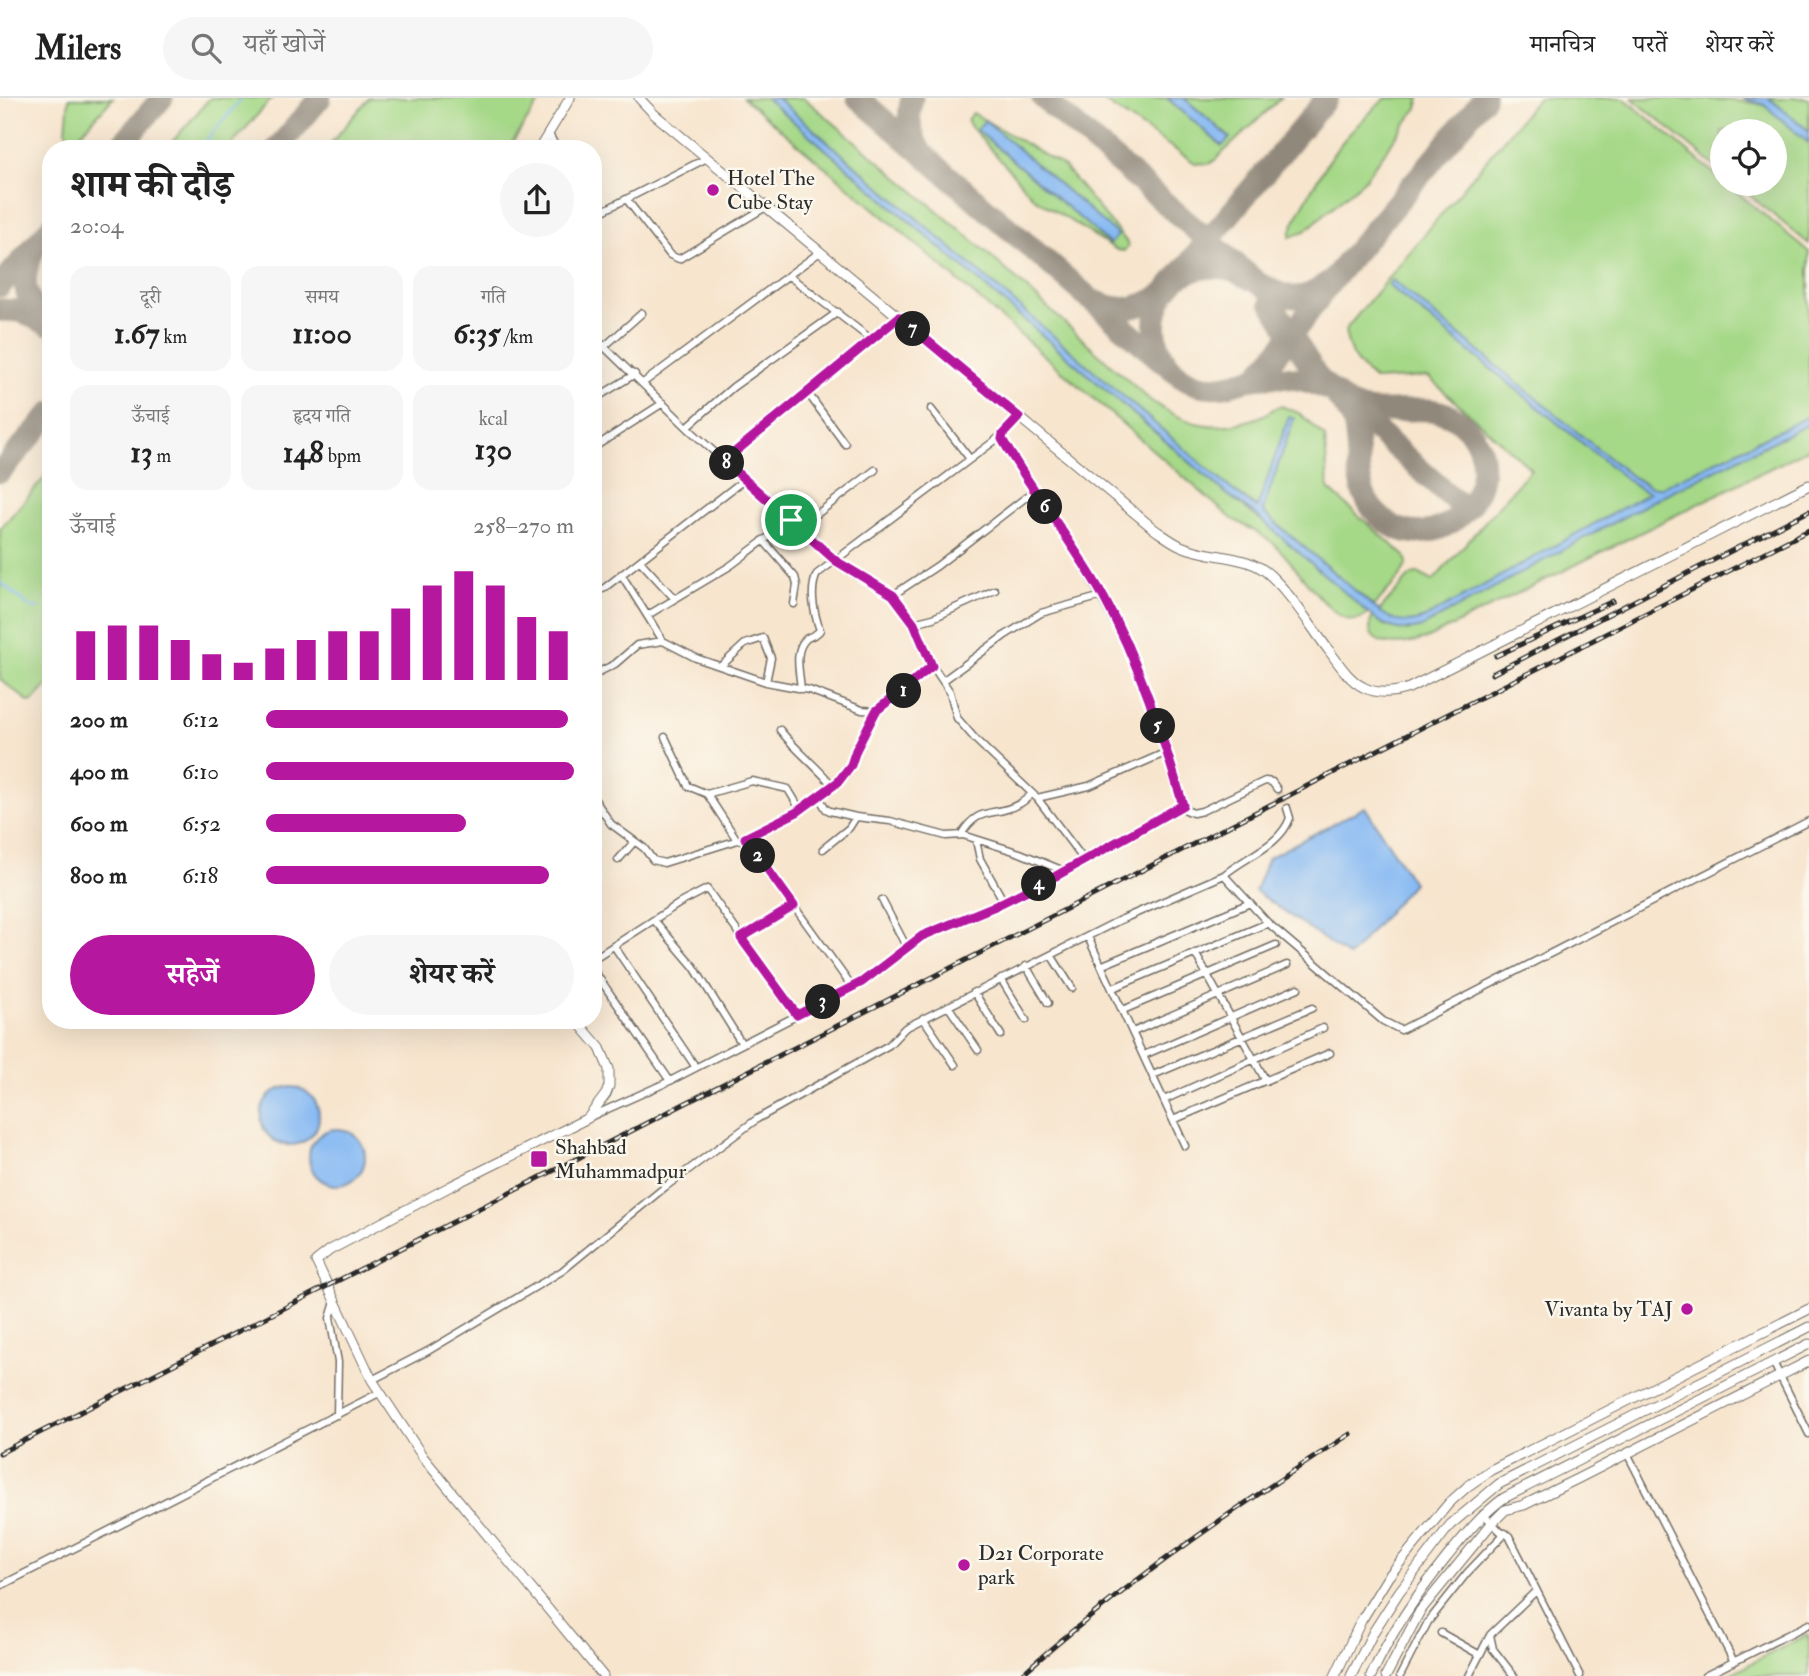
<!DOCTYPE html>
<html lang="hi">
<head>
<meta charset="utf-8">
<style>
  body { margin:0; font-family:"IM FELL Double Pica","Noto Serif Devanagari",serif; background:#f6f6f6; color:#222; height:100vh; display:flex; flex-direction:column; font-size:26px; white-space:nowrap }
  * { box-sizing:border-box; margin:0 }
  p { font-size:23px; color:#767676 }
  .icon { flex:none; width:38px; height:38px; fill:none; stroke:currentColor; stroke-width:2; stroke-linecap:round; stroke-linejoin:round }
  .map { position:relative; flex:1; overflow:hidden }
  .side { position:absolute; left:42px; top:42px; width:560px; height:889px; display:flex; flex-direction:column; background:#fff; border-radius:28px; box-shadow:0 7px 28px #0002 }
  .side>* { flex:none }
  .fabs { position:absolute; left:1710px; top:21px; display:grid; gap:14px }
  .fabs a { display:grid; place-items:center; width:77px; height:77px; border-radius:50%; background:#fff; box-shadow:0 7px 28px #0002; font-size:35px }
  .pin { position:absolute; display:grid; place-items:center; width:60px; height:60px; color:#fff; margin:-30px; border:4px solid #fff; border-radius:50%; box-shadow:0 2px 7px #0007 }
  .km { position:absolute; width:35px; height:35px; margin:-18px; border-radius:50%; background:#222; color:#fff; font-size:19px; line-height:35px; text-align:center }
  .round { display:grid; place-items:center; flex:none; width:74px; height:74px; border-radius:37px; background:#f6f6f6 }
  .summary { display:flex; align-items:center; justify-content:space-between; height:119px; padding:0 28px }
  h1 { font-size:38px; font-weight:700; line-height:52px }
  .stats { display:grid; grid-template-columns:repeat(3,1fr); gap:10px; height:119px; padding:7px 28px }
  .stats div { display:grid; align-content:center; border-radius:18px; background:#f6f6f6; text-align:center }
  .stats b { font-size:30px; font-weight:700 }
  .stats small { font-size:19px; font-weight:400 }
  .stats p { font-size:19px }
  .chart { height:196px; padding:14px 28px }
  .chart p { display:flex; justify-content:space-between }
  .chart svg { width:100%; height:126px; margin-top:7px; stroke:#b5179e; stroke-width:6 }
  .action { display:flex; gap:14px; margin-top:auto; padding:14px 28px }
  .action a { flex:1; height:80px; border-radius:42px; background:#b5179e; color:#fff; font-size:28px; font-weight:700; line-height:80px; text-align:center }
  .action a+a { background:#f6f6f6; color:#222 }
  ul { padding:0 28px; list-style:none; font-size:23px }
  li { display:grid; grid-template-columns:112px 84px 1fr; align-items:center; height:52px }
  li i { height:18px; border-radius:9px; background:#b5179e }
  header { display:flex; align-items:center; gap:42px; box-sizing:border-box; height:98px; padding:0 35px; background:#fff; border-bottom:2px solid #e0e0e0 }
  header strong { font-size:33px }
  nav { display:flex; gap:38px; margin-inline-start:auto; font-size:24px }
  .search { width:490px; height:63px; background:#f6f6f6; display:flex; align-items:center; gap:18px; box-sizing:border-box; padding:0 24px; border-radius:38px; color:#767676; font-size:26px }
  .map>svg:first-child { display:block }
  .green { fill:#a5d887; stroke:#688259; stroke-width:2; fill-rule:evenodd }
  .water { fill:#86b9f3; stroke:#58728f; stroke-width:2 }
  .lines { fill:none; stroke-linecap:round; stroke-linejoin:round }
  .stream { stroke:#86b9f3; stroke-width:2.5 }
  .taxiway { stroke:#91887c; stroke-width:23 }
  .street-tunnel { stroke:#cec0ad; stroke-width:6; stroke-dasharray:6 3; stroke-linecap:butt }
  .street-casing { stroke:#726c64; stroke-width:9 }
  .secondary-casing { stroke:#726c64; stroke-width:11 }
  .street { stroke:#fff; stroke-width:6 }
  .secondary { stroke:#fff; stroke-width:9 }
  .rail-casing { stroke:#2b2b2b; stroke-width:5 }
  .rail { stroke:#fbf7ec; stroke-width:2.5; stroke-dasharray:8; stroke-linecap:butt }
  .route-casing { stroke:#fff; stroke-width:14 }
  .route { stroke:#b5179e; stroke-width:9 }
  .poi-dot { fill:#b5179e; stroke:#fbf7ec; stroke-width:2.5 }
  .labels { text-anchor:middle; stroke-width:5; stroke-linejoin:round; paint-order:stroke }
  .poi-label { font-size:21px; fill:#2b2b2b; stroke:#fbf7ec; text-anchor:start }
</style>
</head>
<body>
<header>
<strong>Milers</strong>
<div class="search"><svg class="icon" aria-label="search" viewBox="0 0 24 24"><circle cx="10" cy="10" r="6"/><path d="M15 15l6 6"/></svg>यहाँ खोजें</div>
<nav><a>मानचित्र</a><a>परतें</a><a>शेयर करें</a></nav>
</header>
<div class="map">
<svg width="1809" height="1578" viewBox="0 0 1809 1578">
  <rect width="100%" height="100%" fill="#fbf7ec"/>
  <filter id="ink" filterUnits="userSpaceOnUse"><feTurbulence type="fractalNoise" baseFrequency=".0143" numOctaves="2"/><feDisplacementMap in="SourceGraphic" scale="14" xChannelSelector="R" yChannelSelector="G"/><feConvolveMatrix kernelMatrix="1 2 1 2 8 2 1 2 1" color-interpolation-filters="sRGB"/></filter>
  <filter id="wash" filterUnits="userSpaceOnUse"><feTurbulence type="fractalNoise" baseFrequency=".00686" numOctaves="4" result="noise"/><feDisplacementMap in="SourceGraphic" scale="28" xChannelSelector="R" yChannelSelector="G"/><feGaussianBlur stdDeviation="1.57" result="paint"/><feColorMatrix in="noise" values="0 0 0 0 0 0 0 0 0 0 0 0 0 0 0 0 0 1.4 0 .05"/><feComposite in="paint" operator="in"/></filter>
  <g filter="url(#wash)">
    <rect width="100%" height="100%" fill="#f7e5ce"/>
    <path class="green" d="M69 0H113L75 42 69 40 66 32Z
      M210 0H272L228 51H166Z
      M369 0H542L508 51H326Z
      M743 0H766L1227 396 1372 507 1264 415 1263 412 1289 319 1258 410 1231 391 777 0H804L984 152 1150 302C1187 328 1218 336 1262 318 1268 315 1274 310 1281 308L1299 315 1325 339 1328 391 1405 458 1407 465 1400 479 1365 518C1360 521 1356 523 1350 522 1325 516 1294 463 1273 445 1260 435 1245 428 1231 420L895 128Z
      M1099 0H1167L1222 48 1229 39 1184 0H1281L1215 62 1209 66 1195 65Z
      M1386 0H1420L1417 10 1364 82 1305 133 1290 139C1289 126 1332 56 1343 43 1356 28 1371 13 1386 0Z
      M1538 0H1624L1722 82V86H1727L1809 154V318L1662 389H1651L1632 379 1388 187 1635 388 1650 395 1425 520C1408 527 1395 525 1380 514L1375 520 1386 528 1408 533 1664 397 1809 326V351L1426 541C1408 546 1363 554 1371 522L1410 478 1418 475 1433 483 1531 371 1428 279 1375 282C1356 266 1349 258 1345 232Z
      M1632 0C1663 0 1739 0 1763 7 1780 15 1795 33 1809 45V146L1736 86H1774V33H1722V74Z
      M1769 0H1809V33Z
      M973 15 1063 68 1126 143 1128 149 1124 153 1117 152 1034 100 971 29 967 22ZM985 23 1117 137 977 31Z
      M51 372V583L33 603 29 604 0 581V431Z
      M1809 1536V1578H1726Z"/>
    <path class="water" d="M766 0H777L1231 391 1257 410 1289 318 1294 320 1263 412 1264 415 1373 508C1390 522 1403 529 1425 520L1649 395 1635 388 1388 187 1392 182 1632 379 1651 389H1662L1809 318V326L1664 397 1422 529C1404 535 1389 531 1374 520L1257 418 1227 396Z
      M1167 0H1184L1230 40 1222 48Z
      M1742 0H1769L1809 33V45L1764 7Z
      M985 22 1118 137 1110 146 977 32Z
      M1365 709 1413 785 1349 859 1255 793 1268 760Z
      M261 1018a29 29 0 1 1 58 0a29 29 0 1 1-58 0Z
      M309 1059a28 28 0 1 1 56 0a28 28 0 1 1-56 0Z"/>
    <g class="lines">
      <path class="stream" d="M199 51 242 0
        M0 484 30 509 40 510"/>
      <path class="taxiway" d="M858 0 1163 264
        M912 0C907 18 909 34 919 50
        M1043 0 1253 181
        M118 51 162 0
        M277 51 320 0
        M37 145C19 179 21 198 47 226
        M1181 178C1248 142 1274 232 1327 185
        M0 188 51 129
        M1165 194C1136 245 1177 304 1236 285 1243 283 1250 282 1256 279 1264 272 1271 263 1277 255 1299 229 1317 201 1338 175 1386 116 1437 59 1484 0
        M1097 204C1121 215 1145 210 1165 194L1327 0
        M1271 204 1319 281 1463 410
        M0 212 20 213 43 224
        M1254 280C1278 277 1304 279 1327 291
        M1337 299C1345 304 1352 308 1361 311 1398 320 1437 297 1468 331 1517 388 1433 471 1378 417 1351 391 1362 358 1354 326 1351 315 1344 307 1337 299Z
        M0 374 51 315"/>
    </g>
  </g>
  <g filter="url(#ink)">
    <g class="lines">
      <path class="street-tunnel" d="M1277 691 1287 710"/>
      <defs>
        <path id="street" d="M549 36 557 51
          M627 102 670 157 679 161 766 109
          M593 118 707 60
          M789 178 872 242
          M593 238 690 332 819 449 853 475 893 497 913 525 930 564 950 594 957 620 976 642 1037 700 1084 762
          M593 254 605 248 642 215
          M643 285 820 154
          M807 294 845 346
          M593 302 635 276
          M931 311 970 361
          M1019 319 1003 336 1001 341 1082 465 1124 541 1151 606 1186 712 1193 715 1202 713 1265 683 1272 684 1277 691
          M687 329 733 289 838 214
          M593 350 663 305
          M724 363 899 219
          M800 429 875 372
          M763 442 795 479 797 487 794 506
          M640 463 674 500
          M621 476 663 543
          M593 484 599 492 603 491 745 381
          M893 497 937 468 1034 393
          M648 517 730 468 791 422
          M913 525 933 520 995 492
          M721 568 745 546 763 540 771 560 766 584
          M593 577 615 566 637 547 663 543 696 560 766 584 809 592 862 612 876 613
          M944 582 1004 538 1041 515 1102 498
          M801 591C800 576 793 553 806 541 811 537 816 538 820 532 814 516 809 492 817 476L1001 338
          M780 632C796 653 817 668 833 688
          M665 639 688 688 707 696 737 742
          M707 696 752 683 788 691 800 711
          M593 699 611 726 644 750 653 762 664 765 754 737 817 701 846 676 868 626 876 613 932 568
          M819 699 826 711 830 713 856 719 890 723 946 738 963 737 1020 755 1064 773
          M1037 700 1089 688 1167 654
          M1287 710 1290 720C1280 748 1246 758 1224 777L1268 825 1383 923 1401 932 1809 723
          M961 737C979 706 995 720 1019 706 1024 704 1028 699 1032 696
          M745 740 852 889
          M976 742 980 761 1004 804
          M823 751 849 730 856 719
          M618 762 634 744
          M882 802 907 850
          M654 822 694 869 742 946
          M1088 839 1185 1048
          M741 840 794 808
          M614 848 695 968
          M1195 855 1266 983
          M1051 857 1072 890
          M593 861 680 805 707 791 797 917
          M1103 867 1250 805
          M1026 868 1048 905
          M593 871 670 983
          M1001 881 1026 922
          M1113 890 1268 825
          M974 894 1001 937
          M948 908 978 952
          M1123 912 1276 847
          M923 920 955 967
          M1133 934 1287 867
          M1144 957 1298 890
          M1153 977 1312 910
          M1164 1002 1323 930
          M590 1019 670 983 862 884 922 838 995 808 1056 778 1183 707
          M1173 1022 1330 955
          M335 1204 330 1220 338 1264 337 1317
          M1773 1264 1809 1336
          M372 1282 428 1253 562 1173 665 1089 757 1021 889 947 905 930 1118 823 1224 777
          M1627 1355 1734 1564
          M1483 1416 1502 1435
          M0 1488 379 1295
          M1441 1535 1480 1557
          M1400 1578 1428 1524 1467 1475 1505 1435 1509 1438 1580 1578
          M1469 1578 1489 1539
          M1514 1578 1493 1551 1490 1537 1536 1493
          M1705 1578 1809 1526"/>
        <path id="secondary" d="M639 0 654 16 1154 431C1163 437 1172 444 1181 448 1210 461 1248 455 1271 478 1294 500 1311 529 1330 554 1339 566 1349 582 1363 589 1378 597 1394 595 1409 590L1809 387
          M539 51 570 0
          M576 922 600 950 609 971V988L606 996 588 1020 451 1088 330 1152 316 1163 372 1282 423 1359 603 1578
          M1335 1578 1361 1523 1388 1479 1449 1405 1468 1388 1491 1372 1809 1211
          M1351 1578 1374 1533 1399 1494 1450 1427 1499 1386 1809 1229
          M1371 1578C1392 1532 1416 1498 1447 1459 1465 1437 1481 1417 1504 1400L1809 1246
          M1386 1578 1420 1513 1492 1425 1505 1412 1524 1407 1579 1380 1809 1263"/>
      </defs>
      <use href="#street" class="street-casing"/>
      <use href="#secondary" class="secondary-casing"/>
      <use href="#street" class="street"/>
      <use href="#secondary" class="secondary"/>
      <defs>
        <path id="rail" d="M1496 558 1613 503
          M1492 576 1809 413
          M0 1355 1809 432
          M1020 1578C1122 1487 1235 1410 1350 1336"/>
      </defs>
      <use href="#rail" class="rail-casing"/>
      <use href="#rail" class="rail"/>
    </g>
  </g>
  <g class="lines" filter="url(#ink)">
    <defs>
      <path id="route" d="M899 219 1019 319 1003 336 1002 341C1033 395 1073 444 1103 498 1139 564 1162 636 1183 707L1056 778 995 808 922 838 862 884 797 917 741 840 794 808 745 740 797 714 838 684 851 667 856 652 876 613 932 568 914 525 893 497 836 463 724 363Z"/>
    </defs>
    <use href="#route" class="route-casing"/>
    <use href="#route" class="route"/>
  </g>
  <g class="poi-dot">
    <circle cx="713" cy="92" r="7"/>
    <rect x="530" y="1052" width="18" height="18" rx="3.5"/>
    <circle cx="1687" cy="1211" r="7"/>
    <circle cx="964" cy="1467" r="7"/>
  </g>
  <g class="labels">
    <g class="poi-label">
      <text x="727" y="87">Hotel The<tspan x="727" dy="24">Cube Stay</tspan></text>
      <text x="555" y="1056">Shahbad<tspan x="555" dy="24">Muhammadpur</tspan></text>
      <text x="1673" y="1218" text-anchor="end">Vivanta by TAJ</text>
      <text x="978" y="1462">D21 Corporate<tspan x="978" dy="24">park</tspan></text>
    </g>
  </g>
</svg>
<div class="fabs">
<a><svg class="icon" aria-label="locate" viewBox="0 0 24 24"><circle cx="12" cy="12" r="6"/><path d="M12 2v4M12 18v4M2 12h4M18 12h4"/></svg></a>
</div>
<div class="pin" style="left:791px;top:422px;background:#1e9e55"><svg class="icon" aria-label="arrive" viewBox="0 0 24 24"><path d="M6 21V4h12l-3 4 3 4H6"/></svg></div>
<b class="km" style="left:904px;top:593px">1</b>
<b class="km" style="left:758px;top:758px">2</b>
<b class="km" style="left:823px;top:904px">3</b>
<b class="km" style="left:1039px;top:786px">4</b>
<b class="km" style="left:1158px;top:628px">5</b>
<b class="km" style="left:1045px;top:409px">6</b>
<b class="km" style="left:913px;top:231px">7</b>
<b class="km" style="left:727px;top:365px">8</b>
<section class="side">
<div class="summary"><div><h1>शाम की दौड़</h1><p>20:04</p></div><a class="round"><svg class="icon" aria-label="share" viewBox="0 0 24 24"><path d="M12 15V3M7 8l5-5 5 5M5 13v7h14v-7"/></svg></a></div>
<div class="stats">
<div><p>दूरी</p><b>1.67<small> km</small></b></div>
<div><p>समय</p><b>11:00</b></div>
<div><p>गति</p><b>6:35<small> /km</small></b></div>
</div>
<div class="stats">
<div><p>ऊँचाई</p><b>13<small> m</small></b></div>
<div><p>हृदय गति</p><b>148<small> bpm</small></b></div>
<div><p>kcal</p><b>130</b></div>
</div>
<div class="chart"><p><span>ऊँचाई</span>258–270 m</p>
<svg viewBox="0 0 160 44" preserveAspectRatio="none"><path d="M5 44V27M15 44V25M25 44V25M35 44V30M45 44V35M55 44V38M65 44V33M75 44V30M85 44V27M95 44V27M105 44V19M115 44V11M125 44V6M135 44V11M145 44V22M155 44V27"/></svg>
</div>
<ul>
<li><b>200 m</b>6:12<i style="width:98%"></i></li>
<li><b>400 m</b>6:10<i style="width:100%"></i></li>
<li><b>600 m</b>6:52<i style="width:65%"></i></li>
<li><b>800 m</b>6:18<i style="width:92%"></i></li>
</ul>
<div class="action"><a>सहेजें</a><a>शेयर करें</a></div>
</section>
</div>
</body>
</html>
